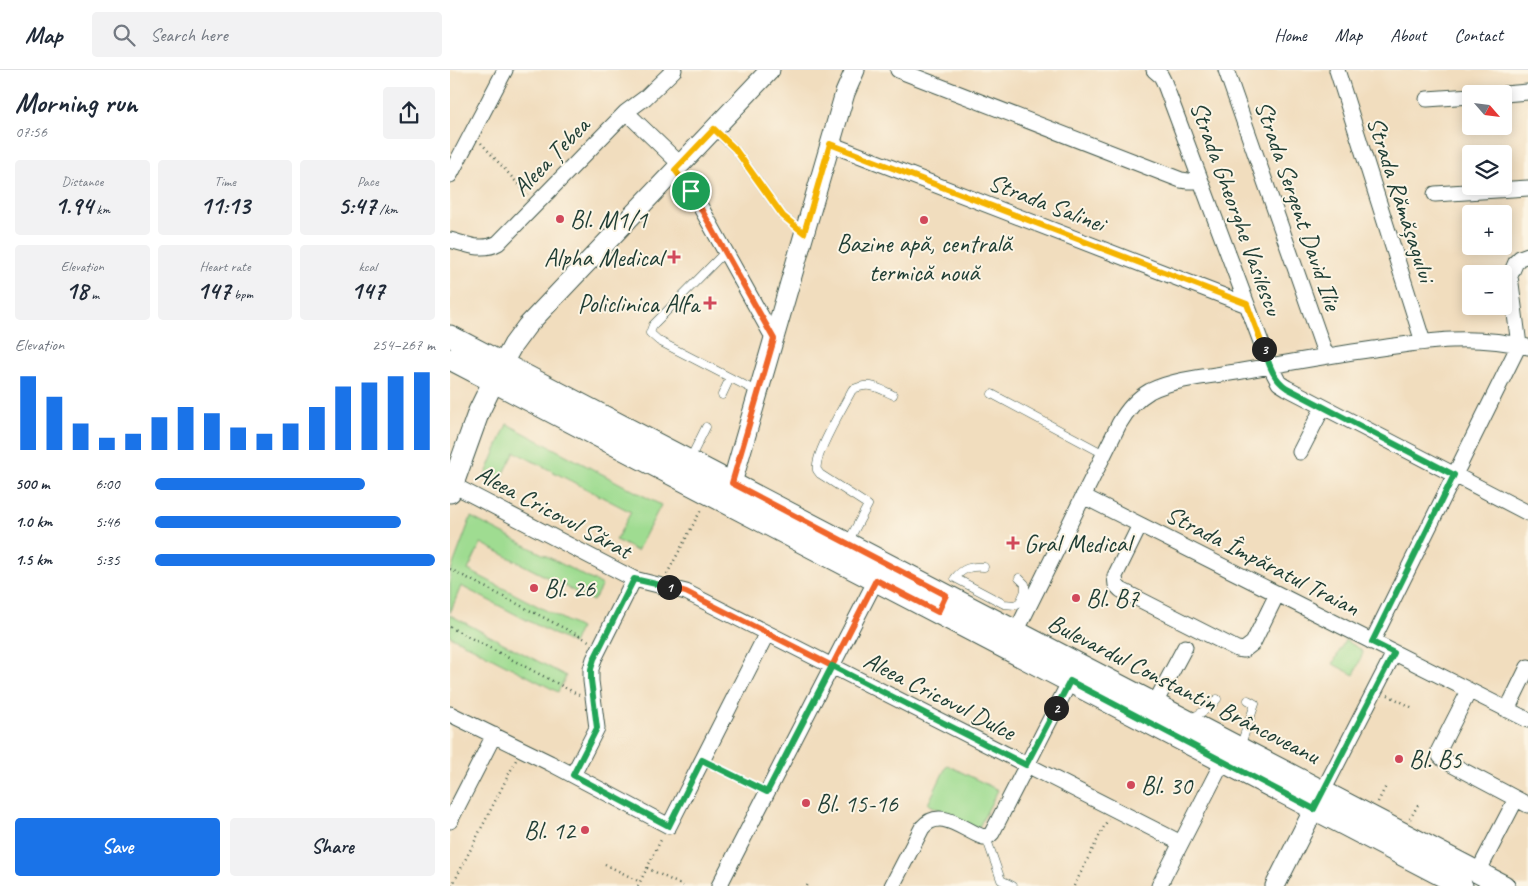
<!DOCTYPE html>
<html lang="en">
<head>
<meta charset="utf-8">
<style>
  body { margin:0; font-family:Caveat,sans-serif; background:#f2f2f3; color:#1f2937; height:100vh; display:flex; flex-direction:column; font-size:19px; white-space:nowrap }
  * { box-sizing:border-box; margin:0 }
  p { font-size:16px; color:#747a83 }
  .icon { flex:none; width:28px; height:28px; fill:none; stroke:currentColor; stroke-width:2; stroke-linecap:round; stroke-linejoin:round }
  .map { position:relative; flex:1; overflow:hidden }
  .sheet { display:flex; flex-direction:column; background:#fff; width:450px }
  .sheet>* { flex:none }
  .needle { width:32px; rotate:118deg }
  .buttons { position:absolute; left:1012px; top:15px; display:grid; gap:10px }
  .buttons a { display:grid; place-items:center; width:50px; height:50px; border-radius:5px; background:#fff; box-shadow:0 2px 12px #0003; font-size:25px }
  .pin { position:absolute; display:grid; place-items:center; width:42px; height:42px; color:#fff; margin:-21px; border:2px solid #fff; border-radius:50%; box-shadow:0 1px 5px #0007 }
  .km { position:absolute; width:25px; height:25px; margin:-12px; border-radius:50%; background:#222; color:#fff; font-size:14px; line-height:25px; text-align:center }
  .round { display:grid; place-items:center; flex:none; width:52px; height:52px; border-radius:5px; background:#f2f2f3 }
  .headline { display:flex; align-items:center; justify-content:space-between; height:85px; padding:0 15px }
  h1 { font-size:28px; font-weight:600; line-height:38px }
  .metrics { display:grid; grid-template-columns:repeat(3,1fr); gap:8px; height:85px; padding:5px 15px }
  .metrics div { display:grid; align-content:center; border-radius:5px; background:#f2f2f3; text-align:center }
  .metrics b { font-size:25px; font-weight:600 }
  .metrics small { font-size:14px; font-weight:400 }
  .metrics p { font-size:14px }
  .chart { height:140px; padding:10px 15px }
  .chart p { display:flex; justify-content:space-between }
  .chart svg { width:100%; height:90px; margin-top:5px; stroke:#1a73e8; stroke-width:6 }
  .cta { display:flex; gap:10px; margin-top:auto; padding:10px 15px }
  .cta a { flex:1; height:58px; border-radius:5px; background:#1a73e8; color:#fff; font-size:20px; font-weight:600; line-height:58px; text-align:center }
  .cta a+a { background:#f2f2f3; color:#1f2937 }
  ul { padding:0 15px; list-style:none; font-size:16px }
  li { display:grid; grid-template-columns:80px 60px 1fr; align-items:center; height:38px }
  li i { height:12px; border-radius:6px; background:#1a73e8 }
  header { display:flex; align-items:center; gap:30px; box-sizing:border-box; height:70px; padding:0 25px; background:#fff; border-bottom:1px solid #e0e1e3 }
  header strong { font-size:24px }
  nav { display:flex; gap:28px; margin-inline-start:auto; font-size:18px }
  .search { width:350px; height:45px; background:#f2f2f3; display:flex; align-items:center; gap:12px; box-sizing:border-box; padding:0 18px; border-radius:5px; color:#747a83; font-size:19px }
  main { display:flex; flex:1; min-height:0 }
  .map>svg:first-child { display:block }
  .green { fill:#9fdc91; stroke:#5f8c62 }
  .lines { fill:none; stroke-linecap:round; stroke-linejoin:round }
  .service-casing { stroke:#3e5549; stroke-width:9 }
  .minor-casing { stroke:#3e5549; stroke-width:17 }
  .tertiary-casing { stroke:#3e5549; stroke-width:21 }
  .secondary-casing { stroke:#3e5549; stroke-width:23 }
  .path { stroke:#3e5549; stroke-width:2.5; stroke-dasharray:1 4; stroke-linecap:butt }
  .service { stroke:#fff; stroke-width:8 }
  .minor { stroke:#fff; stroke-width:15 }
  .tertiary { stroke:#fff; stroke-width:19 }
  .secondary { stroke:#fff; stroke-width:21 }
  .split-1-casing { stroke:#fff; stroke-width:10 }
  .split-2-casing { stroke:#fff; stroke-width:10 }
  .split-3-casing { stroke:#fff; stroke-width:10 }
  .split-4-casing { stroke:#fff; stroke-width:10 }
  .split-1 { stroke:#f0652b; stroke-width:6 }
  .split-2 { stroke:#22a559; stroke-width:6 }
  .split-3 { stroke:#22a559; stroke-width:6 }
  .split-4 { stroke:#f5b400; stroke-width:6 }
  .poi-dot { fill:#d1495b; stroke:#fcf5e5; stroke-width:2 }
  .labels { text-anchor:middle; stroke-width:4; stroke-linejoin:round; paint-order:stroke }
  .street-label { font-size:25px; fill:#1f3d34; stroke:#fcf5e5 }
  .poi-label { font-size:25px; fill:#1f3d34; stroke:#fcf5e5; text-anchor:start }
</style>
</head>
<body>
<header>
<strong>Map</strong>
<div class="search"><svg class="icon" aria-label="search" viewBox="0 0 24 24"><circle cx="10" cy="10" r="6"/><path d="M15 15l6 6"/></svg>Search here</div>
<nav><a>Home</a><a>Map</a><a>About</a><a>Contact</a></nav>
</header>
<main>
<section class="sheet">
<div class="headline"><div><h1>Morning run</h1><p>07:56</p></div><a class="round"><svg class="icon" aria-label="share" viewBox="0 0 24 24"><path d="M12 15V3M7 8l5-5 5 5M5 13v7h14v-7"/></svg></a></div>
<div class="metrics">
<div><p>Distance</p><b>1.94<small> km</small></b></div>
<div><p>Time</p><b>11:13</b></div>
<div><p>Pace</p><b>5:47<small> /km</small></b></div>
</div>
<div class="metrics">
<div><p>Elevation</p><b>18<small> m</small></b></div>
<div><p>Heart rate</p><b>147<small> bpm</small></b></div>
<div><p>kcal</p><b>147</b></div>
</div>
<div class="chart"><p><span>Elevation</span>254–267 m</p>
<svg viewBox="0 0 160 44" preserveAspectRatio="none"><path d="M5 44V8M15 44V18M25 44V31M35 44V38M45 44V36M55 44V28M65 44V23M75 44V26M85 44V33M95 44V36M105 44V31M115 44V23M125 44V13M135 44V11M145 44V8M155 44V6"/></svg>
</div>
<ul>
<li><b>500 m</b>6:00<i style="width:75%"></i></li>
<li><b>1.0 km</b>5:46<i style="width:88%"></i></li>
<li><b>1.5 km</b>5:35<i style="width:100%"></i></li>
</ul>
<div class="cta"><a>Save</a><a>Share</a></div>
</section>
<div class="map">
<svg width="1078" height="816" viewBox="0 0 1078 816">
  <rect width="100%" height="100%" fill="#fcf5e5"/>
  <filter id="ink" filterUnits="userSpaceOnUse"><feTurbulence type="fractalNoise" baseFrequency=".02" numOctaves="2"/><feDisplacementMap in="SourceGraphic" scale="10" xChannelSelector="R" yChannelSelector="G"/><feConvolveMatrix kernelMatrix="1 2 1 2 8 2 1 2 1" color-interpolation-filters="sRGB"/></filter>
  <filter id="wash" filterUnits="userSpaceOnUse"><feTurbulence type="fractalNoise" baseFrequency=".0096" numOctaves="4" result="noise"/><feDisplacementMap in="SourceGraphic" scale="20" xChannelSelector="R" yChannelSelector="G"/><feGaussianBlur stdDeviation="1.12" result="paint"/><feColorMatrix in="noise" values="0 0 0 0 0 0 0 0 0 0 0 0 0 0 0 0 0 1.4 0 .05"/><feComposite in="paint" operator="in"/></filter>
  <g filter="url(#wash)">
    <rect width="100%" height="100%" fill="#f1ddbe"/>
    <path class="green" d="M57 354 211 435 187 481 166 470 181 442 65 382 49 413 35 406Z
      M21 447 152 515 143 531 31 473 18 500 130 558 123 574 11 516 0 543V503Z
      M0 545 116 606 108 622 0 566Z
      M895 570 910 579 913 583 904 605 883 594Z
      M497 695 548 720 528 759 478 734Z"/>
  </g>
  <g filter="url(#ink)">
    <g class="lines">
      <defs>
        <path id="service" d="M263 59 285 79 333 146 354 162
          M275 182 203 255 200 263 209 271 308 322
          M542 324 654 384
          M272 325 280 308
          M240 389 256 357
          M398 472 418 435 370 404 367 400C363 386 394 336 402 320 419 311 428 318 443 325
          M534 497C521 496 513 498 505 508L554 534 565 535 570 532 575 521V514L569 508
          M741 649 760 637 767 629
          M790 677 805 634 798 630
          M536 767 551 810 563 816"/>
        <path id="minor" d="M448 0 731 110 738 111H751
          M704 0 711 6 714 12 820 296 829 313 837 318 1078 443
          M776 0 876 286
          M887 0 973 272
          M1054 24 1078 22
          M977 29 1021 26
          M176 42 230 94
          M380 74 797 235
          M225 100 245 127 324 269
          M0 105 55 0
          M985 124 1078 118
          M0 170C16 174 32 182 48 173L176 42 195 28 224 0
          M850 382 873 337
          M3 415 184 509 236 522 731 773
          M633 426 1078 650
          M690 455 665 506 666 515 671 520 787 579 794 580 803 573 827 524
          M566 562 669 354C677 340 686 329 700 321 726 308 763 306 792 301 836 293 880 285 924 279 978 271 1023 264 1078 277
          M922 572 1069 275 1060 206 1066 192 1070 188 1078 185
          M1019 621 989 680 990 686 995 691 1078 735
          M704 635 735 577
          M1057 640 1078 597
          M0 644 100 693 219 756 317 563
          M123 705 147 658 141 611V599L144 589 184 509
          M873 721 944 583
          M0 751 44 665
          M1028 802 1066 729
          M269 816 426 510
          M442 816 472 758C490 736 513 760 533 767L539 766 542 763 620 611
          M709 816 773 691"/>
        <path id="tertiary" d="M53 293 63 275 77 256 320 0
          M282 413 395 23 405 0
          M825 816 870 727"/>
        <path id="secondary" d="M0 266 1054 816
          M0 289 1012 816
          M0 422 29 341 49 300"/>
      </defs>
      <use href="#service" class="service-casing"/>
      <use href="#minor" class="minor-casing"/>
      <use href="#tertiary" class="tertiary-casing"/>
      <use href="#secondary" class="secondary-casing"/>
      <path class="path" d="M31 73 78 125
        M0 499 139 571
        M217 504 252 438
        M0 557 129 625
        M938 625 963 638
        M265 696 307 717
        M928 732 936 716
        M960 749 969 733
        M155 794 190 812
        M197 798 233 816
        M2 816 66 690
        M188 816 212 768
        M357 816 359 812
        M624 816 658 749"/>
      <use href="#service" class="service"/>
      <use href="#minor" class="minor"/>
      <use href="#tertiary" class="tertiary"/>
      <use href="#secondary" class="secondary"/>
    </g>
  </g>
  <g class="lines" filter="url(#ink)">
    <defs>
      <path id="split-1" d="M219 517 236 522 382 596 426 510 488 542 496 525 282 413 324 269 241 121"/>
      <path id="split-2" d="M219 517 184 509 144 589 141 599V610L147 658 123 705 219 756 252 690 317 722 382 596 576 695 606 638"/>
      <path id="split-3" d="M606 638 620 611 864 739 944 583 922 572 1004 405 837 318C823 309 819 294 814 279"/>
      <path id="split-4" d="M241 121 225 100 264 59 285 79 333 146 354 163 380 74 797 234 814 279"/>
    </defs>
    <use href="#split-1" class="split-1-casing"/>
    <use href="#split-2" class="split-2-casing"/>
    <use href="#split-3" class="split-3-casing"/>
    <use href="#split-4" class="split-4-casing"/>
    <use href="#split-1" class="split-1"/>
    <use href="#split-2" class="split-2"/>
    <use href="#split-3" class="split-3"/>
    <use href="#split-4" class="split-4"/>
  </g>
  <g class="poi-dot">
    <circle cx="110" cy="149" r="5"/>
    <circle cx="474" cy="150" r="5"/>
    <path d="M221.5 179.5h5v5h5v5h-5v5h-5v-5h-5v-5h5z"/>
    <path d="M257.5 225.5h5v5h5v5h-5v5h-5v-5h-5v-5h5z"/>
    <path d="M560.5 465.5h5v5h5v5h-5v5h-5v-5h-5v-5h5z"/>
    <circle cx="84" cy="518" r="5"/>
    <circle cx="626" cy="528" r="5"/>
    <circle cx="949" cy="689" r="5"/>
    <circle cx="681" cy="715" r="5"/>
    <circle cx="356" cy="733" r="5"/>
    <circle cx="135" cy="760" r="5"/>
  </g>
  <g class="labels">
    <g class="street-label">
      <text transform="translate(100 86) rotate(-46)" y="9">Aleea Țebea</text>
      <text transform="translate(952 129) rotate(72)" y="9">Strada Rămășagului</text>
      <text transform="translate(597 132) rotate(21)" y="9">Strada Salinei</text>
      <text transform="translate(849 135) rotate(71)" y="9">Strada Sergent David Ilie</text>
      <text transform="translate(787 138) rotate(70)" y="9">Strada Gheorghe Vasilescu</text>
      <text transform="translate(104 441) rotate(28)" y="9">Aleea Cricovul Sărat</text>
      <text transform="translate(813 490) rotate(27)" y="9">Strada Împăratul Traian</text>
      <text transform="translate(734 618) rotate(27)" y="9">Bulevardul Constantin Brâncoveanu</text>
      <text transform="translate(490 625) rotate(27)" y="9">Aleea Cricovul Dulce</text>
    </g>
    <g class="poi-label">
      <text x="120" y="158">Bl. M1/1</text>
      <text x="474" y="182" text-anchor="middle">Bazine apă, centrală<tspan x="474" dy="29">termică nouă</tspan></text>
      <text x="213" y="196" text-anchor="end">Alpha Medical</text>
      <text x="249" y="242" text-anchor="end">Policlinica Alfa</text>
      <text x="574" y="482">Gral Medical</text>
      <text x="94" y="527">Bl. 26</text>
      <text x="636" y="537">Bl. B7</text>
      <text x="959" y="698">Bl. B5</text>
      <text x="691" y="724">Bl. 30</text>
      <text x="366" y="742">Bl. 15-16</text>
      <text x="125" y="769" text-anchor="end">Bl. 12</text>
    </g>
  </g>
</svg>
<div class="buttons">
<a><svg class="needle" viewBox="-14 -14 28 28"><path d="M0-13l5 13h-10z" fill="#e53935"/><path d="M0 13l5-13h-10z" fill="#747a83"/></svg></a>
<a><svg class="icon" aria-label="layers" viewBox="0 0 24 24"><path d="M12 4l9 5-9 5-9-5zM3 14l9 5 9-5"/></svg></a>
<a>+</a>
<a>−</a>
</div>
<div class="pin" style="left:241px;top:121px;background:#1e9e55"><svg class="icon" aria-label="arrive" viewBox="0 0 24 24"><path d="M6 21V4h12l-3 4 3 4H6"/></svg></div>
<b class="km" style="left:219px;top:517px">1</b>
<b class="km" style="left:606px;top:638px">2</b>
<b class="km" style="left:814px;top:279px">3</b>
</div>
</main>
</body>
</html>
